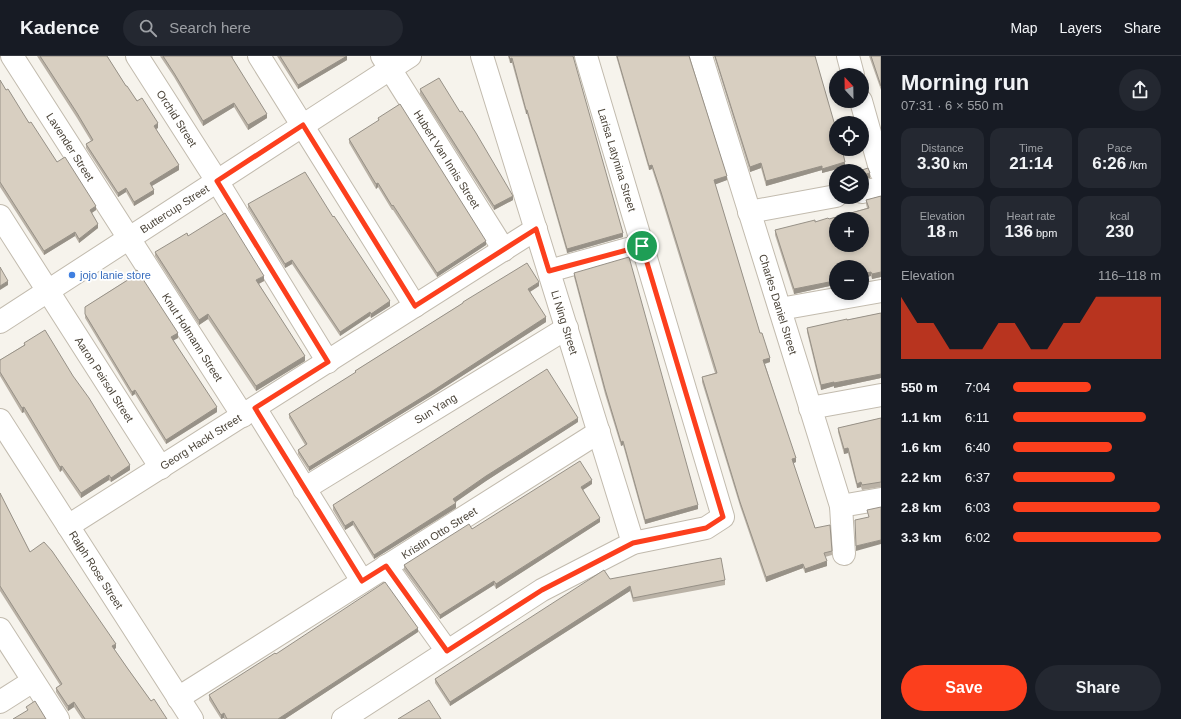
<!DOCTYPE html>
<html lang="en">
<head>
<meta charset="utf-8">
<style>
  body { margin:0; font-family:Helvetica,sans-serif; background:#242831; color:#f1f3f6; height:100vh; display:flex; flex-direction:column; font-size:15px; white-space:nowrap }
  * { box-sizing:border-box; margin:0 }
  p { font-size:13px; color:#9ea1a6 }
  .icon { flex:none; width:22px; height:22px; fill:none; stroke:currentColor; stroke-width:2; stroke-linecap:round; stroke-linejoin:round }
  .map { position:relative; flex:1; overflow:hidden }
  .side { display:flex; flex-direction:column; background:#171b24; width:300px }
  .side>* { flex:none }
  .needle { width:26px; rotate:338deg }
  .controls { position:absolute; left:829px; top:12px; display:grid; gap:8px }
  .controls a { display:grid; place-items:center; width:40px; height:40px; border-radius:50%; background:#171b24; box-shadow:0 2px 6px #0003; font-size:20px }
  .pin { position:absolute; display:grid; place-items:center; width:34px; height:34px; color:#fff; margin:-17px; border:2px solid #fff; border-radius:50%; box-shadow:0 1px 4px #0007 }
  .round { display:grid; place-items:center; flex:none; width:42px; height:42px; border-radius:21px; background:#242831 }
  .summary { display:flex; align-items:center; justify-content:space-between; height:68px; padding:0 20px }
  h1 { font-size:22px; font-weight:800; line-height:30px }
  .metrics { display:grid; grid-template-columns:repeat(3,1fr); gap:6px; height:68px; padding:4px 20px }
  .metrics div { display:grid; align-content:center; border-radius:10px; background:#242831; text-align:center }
  .metrics b { font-size:17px; font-weight:800 }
  .metrics small { font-size:11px; font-weight:400 }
  .metrics p { font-size:11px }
  .chart { height:112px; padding:8px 20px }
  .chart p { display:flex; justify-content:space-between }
  .chart svg { width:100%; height:72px; margin-top:4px; fill:#fc3f1d; opacity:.7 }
  .cta { display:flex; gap:8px; margin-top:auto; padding:8px 20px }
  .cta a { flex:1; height:46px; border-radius:24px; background:#fc3f1d; color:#fff; font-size:16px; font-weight:800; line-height:46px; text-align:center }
  .cta a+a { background:#242831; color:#f1f3f6 }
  ul { padding:0 20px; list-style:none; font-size:13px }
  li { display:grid; grid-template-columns:64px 48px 1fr; align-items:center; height:30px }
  li i { height:10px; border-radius:5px; background:#fc3f1d }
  header { display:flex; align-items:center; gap:24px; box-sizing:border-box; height:56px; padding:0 20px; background:#171b24; border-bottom:1px solid #363941 }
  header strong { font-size:19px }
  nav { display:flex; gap:22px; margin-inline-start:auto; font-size:14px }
  .search { width:280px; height:36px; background:#242831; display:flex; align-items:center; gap:10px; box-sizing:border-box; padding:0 14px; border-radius:22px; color:#9ea1a6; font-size:15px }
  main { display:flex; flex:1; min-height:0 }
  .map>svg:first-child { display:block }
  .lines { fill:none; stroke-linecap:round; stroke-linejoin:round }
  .minor-casing { stroke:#c2bbae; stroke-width:24 }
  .minor { stroke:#fff; stroke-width:22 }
  .wall { fill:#bab2a6 }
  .shaded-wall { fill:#979187 }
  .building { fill:#d8cfc1; stroke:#979187; fill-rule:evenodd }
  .route-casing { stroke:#fff; stroke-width:8 }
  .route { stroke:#fc3f1d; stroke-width:5 }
  .shop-dot { fill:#3f7fe0; stroke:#fff; stroke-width:1.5 }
  .labels { text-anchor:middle; stroke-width:3.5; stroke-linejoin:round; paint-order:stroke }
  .street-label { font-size:11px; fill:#4b4439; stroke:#fff }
  .shop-label { font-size:11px; fill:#366cbe; stroke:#fff; text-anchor:start }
</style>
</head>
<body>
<header>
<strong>Kadence</strong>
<div class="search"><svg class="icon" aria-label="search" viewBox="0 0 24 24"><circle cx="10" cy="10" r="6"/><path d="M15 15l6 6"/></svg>Search here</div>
<nav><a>Map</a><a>Layers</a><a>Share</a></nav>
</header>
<main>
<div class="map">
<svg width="881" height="663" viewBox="0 0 881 663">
  <rect width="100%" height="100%" fill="#f6f3ec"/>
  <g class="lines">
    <defs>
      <g id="minor">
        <path id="s1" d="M12 0 243 360"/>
        <path id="s2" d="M137 0 217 125 328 306"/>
        <path d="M259 0 415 250"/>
        <path id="s3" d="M382 0 504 194"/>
        <path id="s4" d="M482 0 633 487"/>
        <path id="s5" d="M701 0 841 450 844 498"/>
        <path d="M848 0 853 19"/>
        <path d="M861 45 881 116"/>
        <path d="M862 136 881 132"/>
        <path d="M749 156 836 140"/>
        <path id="s6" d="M0 160 161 412"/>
        <path d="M549 215 642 189"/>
        <path d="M780 253 881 235"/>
        <path id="s7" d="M0 266 410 0"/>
        <path d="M255 352 362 525"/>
        <path d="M810 352 881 339"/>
        <path id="s8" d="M0 364 192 663"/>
        <path id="s9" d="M304 433 567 272"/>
        <path d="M841 450 881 443"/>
        <path id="s10" d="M68 470 536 173"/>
        <path d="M386 510 447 595"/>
        <path d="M0 573 58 663"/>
        <path id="s11" d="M178 642 599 376"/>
        <path d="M0 646 33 625"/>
        <path d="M343 663 542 534 633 487 706 472 723 461 586 0"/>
      </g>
    </defs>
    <use href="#minor" class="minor-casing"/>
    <use href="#minor" class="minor"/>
  </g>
  <path class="wall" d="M37 0H107L126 30 158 72 156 73 179 114 152 130 154 138 134 150 126 136 118 141 86 92V88L91 85 77 62Z
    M160 0H233V3L267 62 248 74 234 51 203 70 174 21Z
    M277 0H347V4L298 33Z
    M508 0H573L623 181 567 197 527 58H526L512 7H510Z
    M616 0H689L727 124 715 128 760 277 770 306 765 308 796 406 793 407 815 472 832 495V499L825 501 827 510 805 517 803 512 766 526 740 450 702 326V321L715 317 661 141 652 113 649 114Z
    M714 0H815L845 111 822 117V114L766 130 761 112 750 116Z
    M869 0H881V34Z
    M0 24 6 34 57 106 96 154 92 157 98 172 79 187 75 180 44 199 0 131Z
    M420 33 513 144 494 154 420 38Z
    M378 62 486 189 437 221 393 154H392L378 131 376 133 349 87V83L378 65Z
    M881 140V221L872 223 871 220 836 211V230H834V229L794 238 775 179V174L829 163 867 152 866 148V144Z
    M248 148 333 161 390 250 371 262 370 260 340 280 292 208 285 212 248 152Z
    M188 180 264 225 259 228 305 305 256 335 208 263 199 269 155 200V196Z
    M132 217 178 282 173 284 217 356 166 388 135 338 132 340 85 262V251L132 221Z
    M574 217 698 453 645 468 623 389 621 390 605 338 574 221Z
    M539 230 530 236 546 266 434 338 309 415 298 398V394L305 389 289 362V358L355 317V315L463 247V246Z
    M881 257V322L834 332V330L821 334 807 276V272Z
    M24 287 130 414 111 426 109 424 81 442 62 414 60 416 24 356 22 357 0 320V304L24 289Z
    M881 362V431L862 434 861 431 857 432 848 397 844 398 838 376V372Z
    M578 366 486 425 455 446 456 452 374 503 353 469 345 474 333 454V449Z
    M592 428 583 434 600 466 496 533 494 529 440 563 404 514V509L472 473Z
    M0 437 30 496 116 592 114 593 128 613 151 645 167 663H82L74 651 68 655 56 636V632L60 629 0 535Z
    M610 523 725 524V529L633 546 630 535 450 650 435 627V623Z
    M418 576 285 663H224V662L221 663 209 644V639L276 598Z"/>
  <path class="shaded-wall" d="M347 0V4L298 33V29Z
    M512 2V7H510V3Z
    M234 47V51L203 70V65Z
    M526 54H527V58H526Z
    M267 58V62L248 74V69Z
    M158 67V72L154 74V70Z
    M845 106V111L822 117V113Z
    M761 107V112L750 116V111Z
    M179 109V114L150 131V127Z
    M652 109V113L649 114V110Z
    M822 110V114L766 130V125Z
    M870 117V122L862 123V119Z
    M727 120V124L714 129V124Z
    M378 127V131L376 133V128Z
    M126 132V136L118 141V137Z
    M154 134V138L134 150V146Z
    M513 140V144L494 154V150Z
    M96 150V154L90 158V154Z
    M98 168V172L79 187V183Z
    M75 176V180L44 199V195Z
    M623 177V181L567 197V193Z
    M486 185V189L437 221V217Z
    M292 204V208L285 212V208Z
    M871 216V220L862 223V218Z
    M881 216V221L872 223V218Z
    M264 220V225L256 229V224Z
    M8 225V229L0 234V230Z
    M834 225V229L794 238V233Z
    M836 225V230H834V226Z
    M539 226V230L528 237V233Z
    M390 245V250L371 262V258Z
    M370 256V260L340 280V276Z
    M208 258V263L199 269V264Z
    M546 261V266L434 338 309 415V411Z
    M178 277V282L171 286V281Z
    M305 300V305L256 335V330Z
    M770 302V306L763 308V304Z
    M881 318V322L834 332V327Z
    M834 326V330L821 334V329Z
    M135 334V338L132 340V336Z
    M24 351V356L22 357V352Z
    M217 351V356L166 388V384Z
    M578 362V366L486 425 453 448V443L486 420Z
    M623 385V389L621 390V386Z
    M848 392V397L844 398V393Z
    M796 402V406L792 408V403Z
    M130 409V414L111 426V422Z
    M62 410V414L60 416V411Z
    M109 419V424L81 442V437Z
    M592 424V428L581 435V431Z
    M861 426V431L857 432V428Z
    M456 447V452L374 503V499Z
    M698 449V453L645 468V464Z
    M600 462V466L496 533V528Z
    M353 465V469L345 474V470Z
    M881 484V488L856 495V490Z
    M827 505V510L805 517V513Z
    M803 508V512L766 526V521Z
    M494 525V529L440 563V559Z
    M630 530V535L450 650V646Z
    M418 572V576L285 663H278Z
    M116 588V592L112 595V590Z
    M74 646V651L68 655V650Z
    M224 657V662L221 663V659Z"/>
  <path class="building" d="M40 0H107L126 30H127L137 45 142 42 158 67 154 70 179 109 150 127 154 134 134 146 126 132 118 137 86 88 93 84 77 57Z
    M163 0H231L267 58 248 69 234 47 203 65 174 17Z
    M280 0H347L298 29Z
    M509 0H573L623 177 567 193 527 54H526L512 2 510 3Z
    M617 0H689L727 120 714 124 760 277H762L770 302 763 304 796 402 792 403 815 472 830 469 832 495 824 497 827 505 805 513 803 508 766 521 740 446 702 321 717 317 661 136 652 109 649 110Z
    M715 0H815L836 73V93H842L845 106 822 113V110L766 125 761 107 750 111Z
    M871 0H881V30Z
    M439 22 460 56 462 55 476 77 513 140 494 150 420 33Z
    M0 24 6 34 8 33 29 67 31 66 57 106 65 101 96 150 90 154 98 168 79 183 75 176 44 195 0 126Z
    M400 48 486 185 437 217 393 149 392 150 378 127 376 128 349 83 379 64 378 62Z
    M868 112 870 117 862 119V115H859Z
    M305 116 333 161 334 160 390 245 371 258 370 256 340 276 292 204 285 208 248 148Z
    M881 140V216L872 218 871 216 862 218V211H836V225L834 226V225L794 233 775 174 815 164V166L828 162 829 163 869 152 866 144ZM836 163H862V189H836Z
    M225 157 264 220 256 224 305 300 256 330 208 258 199 264 155 196 187 177 188 180Z
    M629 201 698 449 645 464 623 385 621 386 605 333 574 217Z
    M527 207 539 226 528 233 546 261 434 334 309 411 298 394 307 388 289 358 356 316 355 315 463 247V246Z
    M0 211 8 225 0 230Z
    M137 214 178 277 171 281 217 351 166 384 135 334 132 336 85 258V251L134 220 132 217Z
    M881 257V318L834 327V326L821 329 807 272 847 263V264Z
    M45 274 73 320 89 342 130 409 111 422 109 419 81 437 62 410 60 411 24 351 22 352 0 316V304L25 289 24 287Z
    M547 313 578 362 486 420 453 443 456 447 374 499 353 465 345 470 333 449Z
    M881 362V426L862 429 861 426 857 428 848 392 844 393 838 372Z
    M580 405 592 424 581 431 600 462 496 528 494 525 440 559 404 509 469 468 472 473Z
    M0 437 30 496 44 486 52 495 116 588 112 590 128 613 151 645 154 643 167 663H85L74 646 68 650 56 632 62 628 0 530Z
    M881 451V484L856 490 855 464 869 461 867 454Z
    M721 502 725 524 633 542 630 530 450 646 435 623 604 514 610 523Z
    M385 526 418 572 278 663H227L224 657 221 659 209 639 275 597 276 598Z
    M429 644 441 663H398Z
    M35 645 46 663H13L28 654 26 651Z"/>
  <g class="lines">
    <defs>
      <path id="route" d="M303 69 415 250 536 173 549 215 642 190 723 461 706 472 633 487 542 534 447 595 386 510 362 525 255 352 328 306 217 125Z"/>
    </defs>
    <use href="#route" class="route-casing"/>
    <use href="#route" class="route"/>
  </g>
  <circle class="shop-dot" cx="72" cy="219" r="4"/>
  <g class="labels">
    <g class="street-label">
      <text dy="4" stroke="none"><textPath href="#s2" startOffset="74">Orchid Street</textPath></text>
      <text dy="4" stroke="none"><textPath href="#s1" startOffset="108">Lavender Street</textPath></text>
      <text dy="4" stroke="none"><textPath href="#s3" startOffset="122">Hubert Van Innis Street</textPath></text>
      <text transform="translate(617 104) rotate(73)" y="4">Larisa Latynina Street</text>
      <text dy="4" stroke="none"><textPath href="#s7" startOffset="208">Buttercup Street</textPath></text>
      <text dy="4" stroke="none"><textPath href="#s5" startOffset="260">Charles Daniel Street</textPath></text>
      <text dy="4" stroke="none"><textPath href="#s4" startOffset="279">Li Ning Street</textPath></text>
      <text dy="4" stroke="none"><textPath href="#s1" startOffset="334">Knut Holmann Street</textPath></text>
      <text dy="4" stroke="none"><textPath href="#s6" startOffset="194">Aaron Peirsol Street</textPath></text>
      <text dy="4" stroke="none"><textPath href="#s9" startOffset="154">Sun Yang</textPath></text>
      <text dy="4" stroke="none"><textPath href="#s10" startOffset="157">Georg Hackl Street</textPath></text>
      <text dy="4" stroke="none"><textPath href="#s11" startOffset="309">Kristin Otto Street</textPath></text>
      <text dy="4" stroke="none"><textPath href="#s8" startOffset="178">Ralph Rose Street</textPath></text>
    </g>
    <g class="shop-label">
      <text x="80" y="223">jojo lanie store</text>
    </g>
  </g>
</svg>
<div class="controls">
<a><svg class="needle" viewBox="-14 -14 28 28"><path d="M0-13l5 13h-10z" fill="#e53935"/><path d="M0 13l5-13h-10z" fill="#9ea1a6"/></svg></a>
<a><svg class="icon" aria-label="locate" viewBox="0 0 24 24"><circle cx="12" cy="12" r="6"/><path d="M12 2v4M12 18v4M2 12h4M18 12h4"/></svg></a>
<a><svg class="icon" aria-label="layers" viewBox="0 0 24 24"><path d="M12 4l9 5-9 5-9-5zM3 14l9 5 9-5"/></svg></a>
<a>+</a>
<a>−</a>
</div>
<div class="pin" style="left:642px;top:190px;background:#1e9e55"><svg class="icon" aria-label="arrive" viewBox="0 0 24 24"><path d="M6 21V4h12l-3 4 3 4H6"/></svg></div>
</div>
<section class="side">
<div class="summary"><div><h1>Morning run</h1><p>07:31 · 6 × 550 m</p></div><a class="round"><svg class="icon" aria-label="share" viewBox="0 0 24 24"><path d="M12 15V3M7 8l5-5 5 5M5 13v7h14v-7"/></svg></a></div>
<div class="metrics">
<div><p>Distance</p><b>3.30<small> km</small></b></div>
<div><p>Time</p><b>21:14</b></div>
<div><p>Pace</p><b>6:26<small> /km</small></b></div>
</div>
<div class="metrics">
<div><p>Elevation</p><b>18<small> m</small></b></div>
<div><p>Heart rate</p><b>136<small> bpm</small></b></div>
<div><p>kcal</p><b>230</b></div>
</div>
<div class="chart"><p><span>Elevation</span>116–118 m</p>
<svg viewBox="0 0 160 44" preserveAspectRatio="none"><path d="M0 44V6L10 22L20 22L30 38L40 38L50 38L60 22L70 22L80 38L90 38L100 22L110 22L120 6L130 6L140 6L150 6L160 6V44z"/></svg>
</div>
<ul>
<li><b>550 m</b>7:04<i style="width:53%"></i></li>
<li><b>1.1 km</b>6:11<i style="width:90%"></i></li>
<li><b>1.6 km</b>6:40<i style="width:67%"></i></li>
<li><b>2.2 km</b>6:37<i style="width:69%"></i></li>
<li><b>2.8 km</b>6:03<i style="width:99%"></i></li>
<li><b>3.3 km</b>6:02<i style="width:100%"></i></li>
</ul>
<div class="cta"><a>Save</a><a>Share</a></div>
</section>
</main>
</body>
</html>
